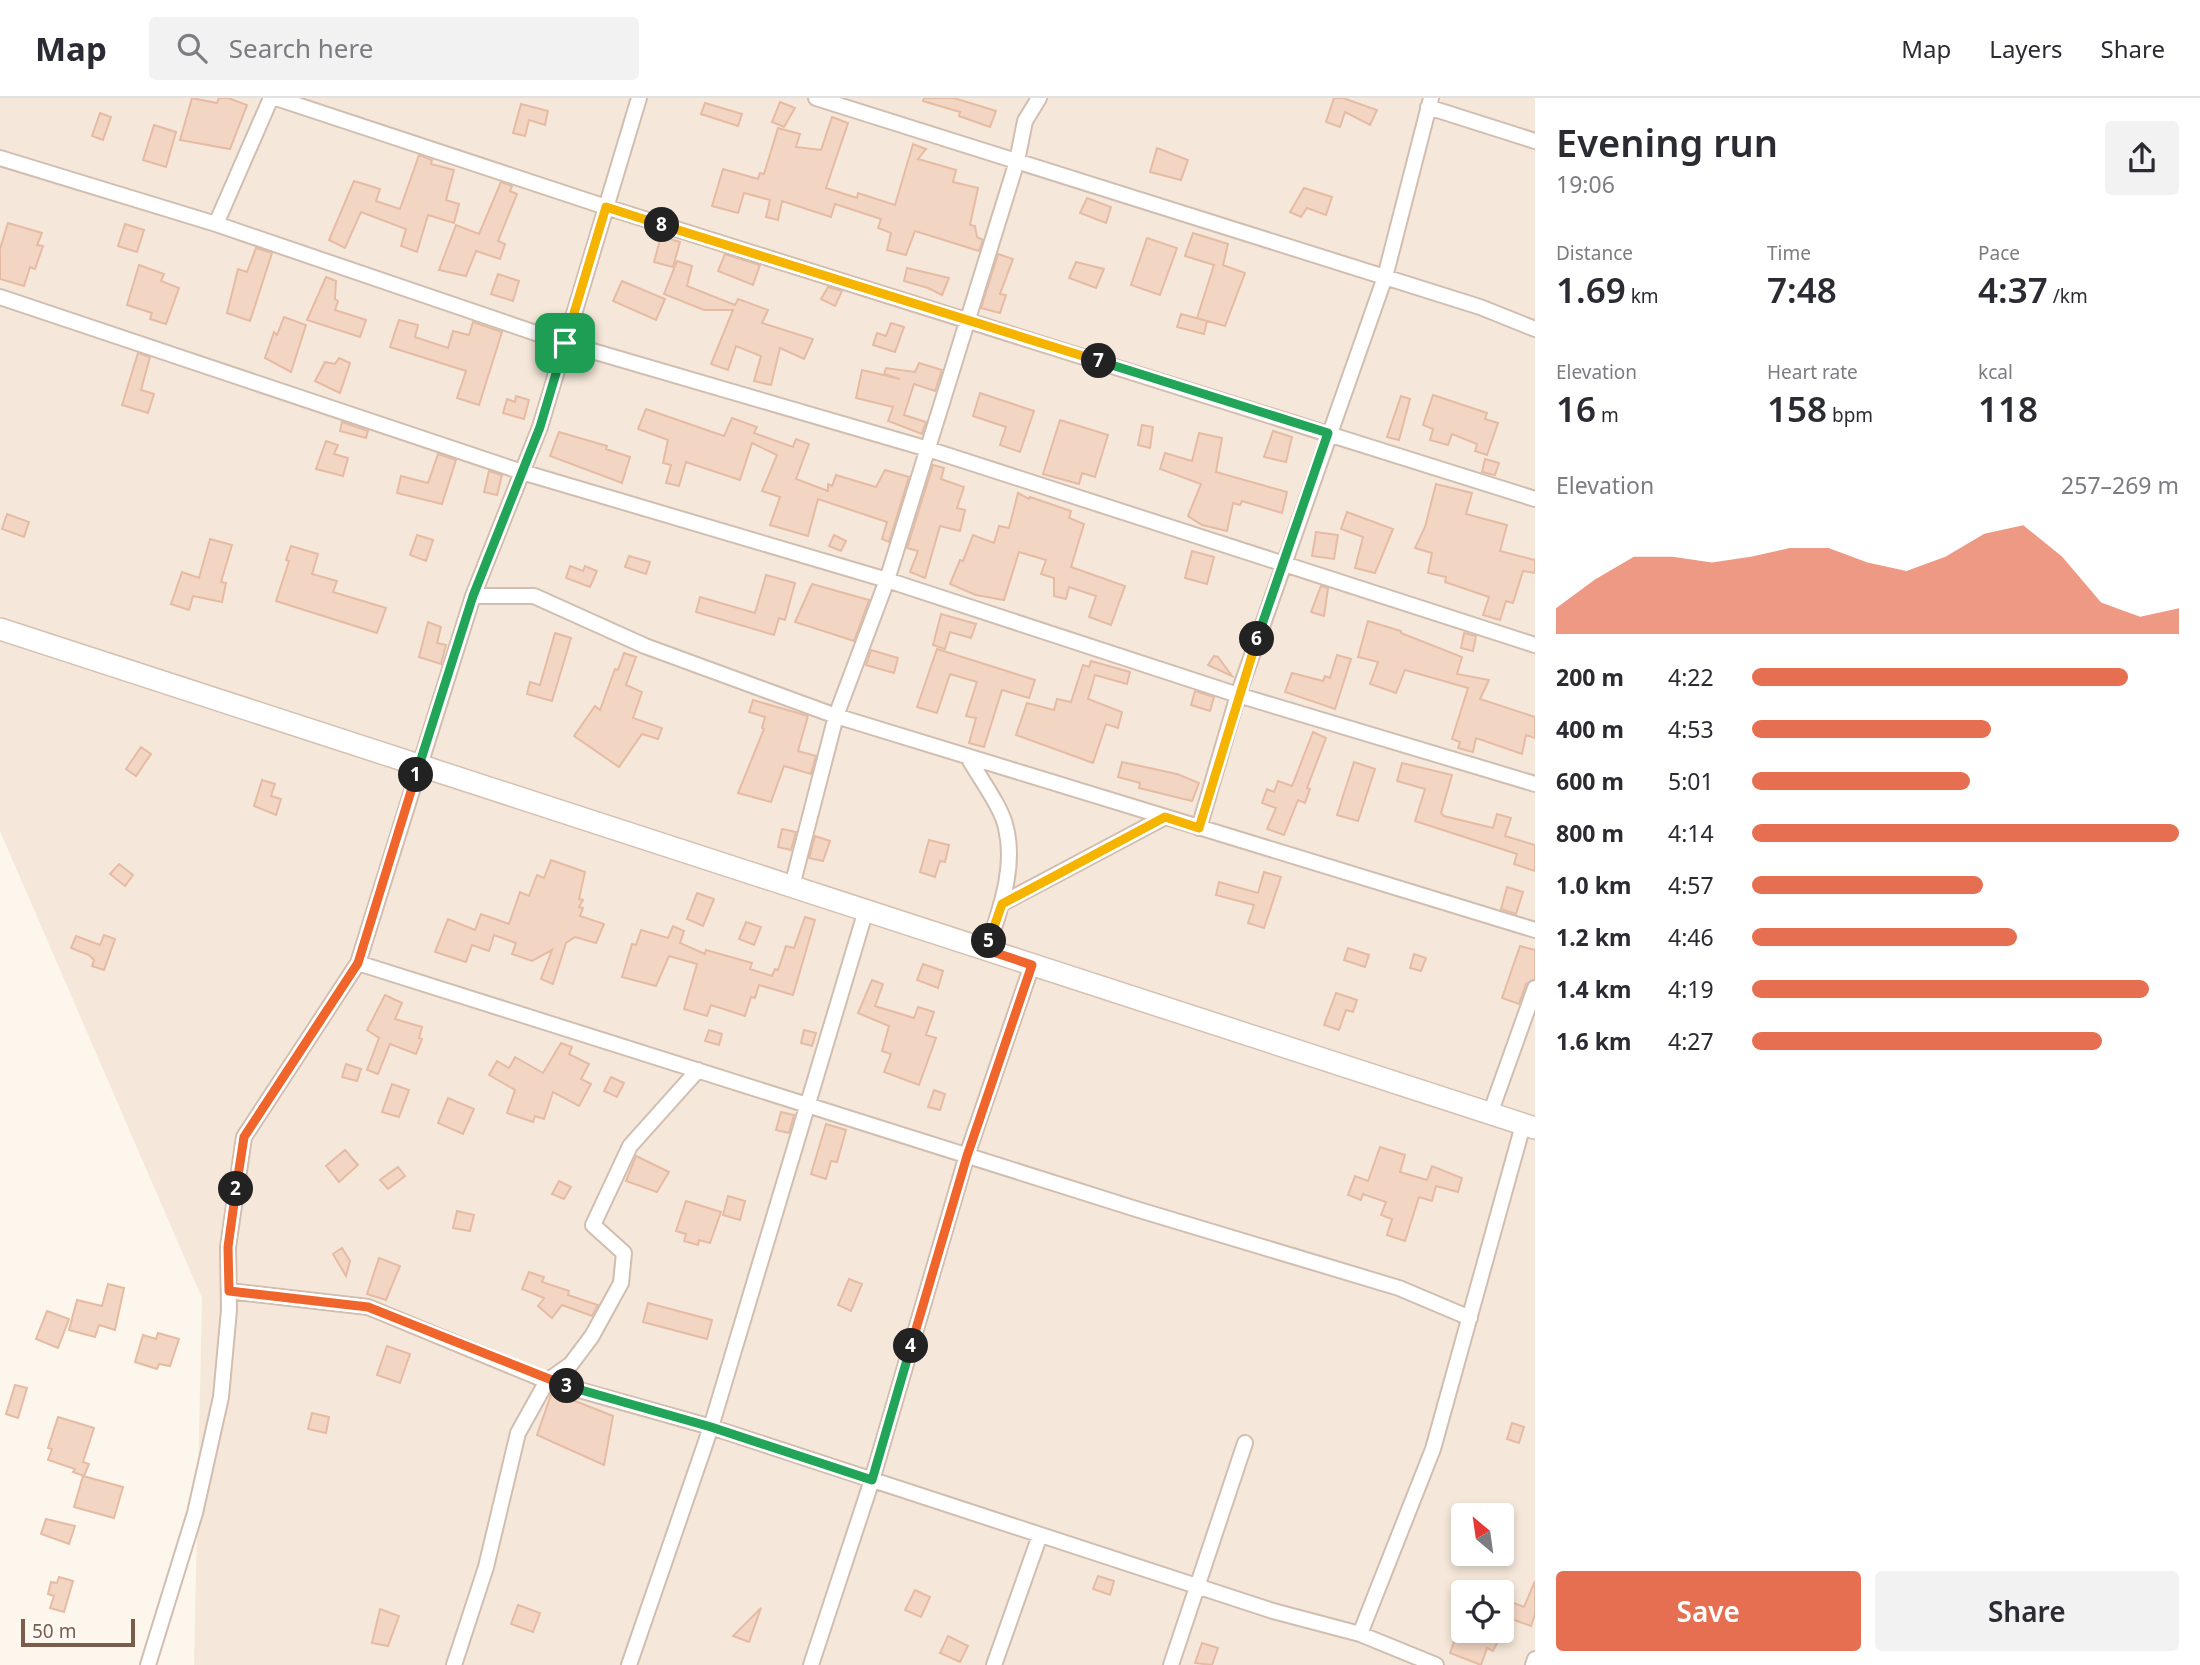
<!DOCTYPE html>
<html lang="en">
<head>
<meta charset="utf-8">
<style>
  body { margin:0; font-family:"Noto Sans",sans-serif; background:#f2f2f3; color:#2b2b33; height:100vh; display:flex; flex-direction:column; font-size:26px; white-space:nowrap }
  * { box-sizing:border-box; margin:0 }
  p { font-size:23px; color:#7c7c81 }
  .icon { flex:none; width:38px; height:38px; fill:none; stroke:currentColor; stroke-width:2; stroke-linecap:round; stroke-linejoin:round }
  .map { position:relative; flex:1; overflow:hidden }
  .details { display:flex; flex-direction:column; background:#fff; width:665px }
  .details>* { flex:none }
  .needle { width:46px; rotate:331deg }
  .fabs { position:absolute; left:1451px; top:1405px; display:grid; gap:14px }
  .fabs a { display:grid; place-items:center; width:63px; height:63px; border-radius:7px; background:#fff; box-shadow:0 4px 10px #0003; font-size:35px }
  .scale { position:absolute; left:21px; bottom:18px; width:114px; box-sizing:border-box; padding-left:7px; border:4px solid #7a5c4d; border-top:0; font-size:19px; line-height:24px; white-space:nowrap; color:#7a5c4d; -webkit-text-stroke:5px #fffaf3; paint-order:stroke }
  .pin { position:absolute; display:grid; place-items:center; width:60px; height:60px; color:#fff; margin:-30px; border-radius:14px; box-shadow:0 4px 10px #0006 }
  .km { position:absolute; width:35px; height:35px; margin:-18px; border-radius:50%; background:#222; color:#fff; font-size:19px; line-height:35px; text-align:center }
  .round { display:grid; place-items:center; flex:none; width:74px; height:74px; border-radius:7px; background:#f2f2f3 }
  .head { display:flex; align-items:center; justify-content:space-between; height:119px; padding:0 21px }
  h1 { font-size:38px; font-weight:600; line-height:52px }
  .metrics { display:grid; grid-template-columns:repeat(3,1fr); gap:10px; height:119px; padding:7px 21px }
  .metrics div { display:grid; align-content:center }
  .metrics b { font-size:35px; font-weight:600 }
  .metrics small { font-size:19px; font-weight:400 }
  .metrics p { font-size:19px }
  .chart { height:196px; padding:14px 21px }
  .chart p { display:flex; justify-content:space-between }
  .chart svg { width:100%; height:126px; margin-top:7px; fill:#e76f51; opacity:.7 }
  .cta { display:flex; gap:14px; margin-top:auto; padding:14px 21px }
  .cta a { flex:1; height:80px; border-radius:7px; background:#e76f51; color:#fff; font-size:28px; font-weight:600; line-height:80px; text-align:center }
  .cta a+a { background:#f2f2f3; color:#2b2b33 }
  ul { padding:0 21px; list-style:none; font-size:23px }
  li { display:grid; grid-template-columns:112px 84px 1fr; align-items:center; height:52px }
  li i { height:18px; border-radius:9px; background:#e76f51 }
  header { display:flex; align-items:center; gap:42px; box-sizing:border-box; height:98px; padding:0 35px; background:#fff; border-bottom:2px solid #e1e1e2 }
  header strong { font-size:33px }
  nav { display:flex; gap:38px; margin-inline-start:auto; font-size:24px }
  .search { width:490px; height:63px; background:#f2f2f3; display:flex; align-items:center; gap:18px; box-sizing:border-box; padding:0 24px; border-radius:7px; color:#7c7c81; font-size:26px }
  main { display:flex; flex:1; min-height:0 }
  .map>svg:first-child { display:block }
  .residential { fill:#f5e8da; fill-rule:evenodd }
  .building { fill:#f3d5c3; stroke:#e6bba3; stroke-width:2 }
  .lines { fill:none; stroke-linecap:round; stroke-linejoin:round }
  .street-casing { stroke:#d1beb0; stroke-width:18 }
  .secondary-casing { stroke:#d6c0b0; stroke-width:24 }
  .street { stroke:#fff; stroke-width:14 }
  .secondary { stroke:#fff; stroke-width:21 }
  .split-1-casing { stroke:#fff; stroke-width:14 }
  .split-2-casing { stroke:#fff; stroke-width:14 }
  .split-3-casing { stroke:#fff; stroke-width:14 }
  .split-4-casing { stroke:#fff; stroke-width:14 }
  .split-5-casing { stroke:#fff; stroke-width:14 }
  .split-6-casing { stroke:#fff; stroke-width:14 }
  .split-7-casing { stroke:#fff; stroke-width:14 }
  .split-8-casing { stroke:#fff; stroke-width:14 }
  .split-9-casing { stroke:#fff; stroke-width:14 }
  .split-1 { stroke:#22a559; stroke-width:9 }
  .split-2 { stroke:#f0652b; stroke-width:9 }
  .split-3 { stroke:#f0652b; stroke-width:9 }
  .split-4 { stroke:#22a559; stroke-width:9 }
  .split-5 { stroke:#f0652b; stroke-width:9 }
  .split-6 { stroke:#f5b400; stroke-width:9 }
  .split-7 { stroke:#22a559; stroke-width:9 }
  .split-8 { stroke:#f5b400; stroke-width:9 }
  .split-9 { stroke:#f5b400; stroke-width:9 }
</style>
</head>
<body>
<header>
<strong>Map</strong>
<div class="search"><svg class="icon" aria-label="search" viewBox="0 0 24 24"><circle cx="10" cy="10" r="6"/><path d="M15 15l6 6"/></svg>Search here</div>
<nav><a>Map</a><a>Layers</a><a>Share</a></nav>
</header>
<main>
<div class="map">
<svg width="1535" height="1567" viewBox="0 0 1535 1567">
  <rect width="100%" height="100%" fill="#fdf6ec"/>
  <path class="residential" d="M0 0H1535V1567H194L202 1200 0 733ZM1463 1418H1502V1456H1463ZM1463 1494H1502V1533H1463Z"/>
  <path class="building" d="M192 0 217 5 219 0H228L247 7 230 51 180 42Z
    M924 0H954L996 13 990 29 959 18 960 14 923 3Z
    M1334 0H1343L1377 12 1370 27 1345 14 1340 29 1326 24Z
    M780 4 795 10 784 29 772 24Z
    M705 5 742 16 738 28 701 16Z
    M521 6 548 13 545 27 529 22 525 38 513 35Z
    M100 15 111 19 103 42 92 38Z
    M832 19 848 25 826 90 857 100 858 95 895 107 913 46 926 51 918 61 956 72 953 84 978 90 970 127 975 128 977 139 983 142 979 153 915 133 906 157 887 152 891 135 878 130 881 121 835 106 831 119 782 103 778 122 766 119 770 102 744 95 738 115 712 108 723 71 758 81 760 75 764 76 778 30 800 36 796 49 821 52Z
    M154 27 176 34 166 69 143 62Z
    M1157 50 1188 62 1181 82 1150 74Z
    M419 57 432 62 431 66 454 72 446 102 459 106 454 125 428 117 417 154 401 148 406 131 361 114 345 150 329 142 354 83 380 91 376 103 400 111Z
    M501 84 512 88 510 93 517 96 498 143 505 146 500 161 476 153 466 178 439 172 456 127 479 136Z
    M1304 90 1332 99 1326 117 1307 110 1301 119 1290 114Z
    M1087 100 1111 109 1106 125 1080 115Z
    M8 125 42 135 37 147 43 148 35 171 30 169 24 188 0 181V151Z
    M125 126 144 132 137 154 118 148Z
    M1193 135 1228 146 1223 167 1245 175 1225 228 1197 220 1214 167 1185 158Z
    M661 138 680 144 673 169 654 164Z
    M1147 140 1177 150 1160 197 1131 187Z
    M256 150 272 155 250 223 227 215 238 171 247 174Z
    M725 156 760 167 753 187 718 173Z
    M998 156 1013 161 1000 196 1006 197 1000 215 981 210Z
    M677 163 692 168 687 188 735 207 738 201 768 212 762 225 813 241 804 261 780 250 771 287 754 283 761 258 736 248 728 272 711 266 733 212H704L664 196Z
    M1076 164 1104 171 1096 190 1069 180Z
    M139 167 164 176 161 183 179 190 166 226 150 221 152 215 127 207Z
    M907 170 949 180 942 197 928 190 904 183Z
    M498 176 519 183 513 203 491 196Z
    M326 179 336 183 335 201 338 203 335 212 366 222 360 239 307 222Z
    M622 183 665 201 656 222 613 203Z
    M828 189 842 193 835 208 821 201Z
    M1181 216 1207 223 1204 236 1177 229Z
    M284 219 306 227 291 274 265 260 274 234 277 237Z
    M399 222 418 227 415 239 448 250 453 233 469 237 473 224 502 234 479 307 457 300 466 273 390 249Z
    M891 225 904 229 895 254 873 247 877 235 886 238Z
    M138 255 150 259 141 292 154 296 148 315 122 307Z
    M339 260 350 265 340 295 315 283 325 264 335 266Z
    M919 265 942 272 935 293 914 286 904 317 926 324 922 336 888 323 893 309 856 300 862 272 900 281 884 276 886 270 915 274Z
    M980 295 1034 313 1020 354 1000 347 1006 329 973 318Z
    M1433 297 1487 315 1485 321 1498 325 1487 357 1475 353 1477 346 1452 336 1448 347 1430 342 1433 331 1423 327Z
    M516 298 529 302 524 321 503 315 507 301 515 304Z
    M1401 298 1410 301 1399 342 1387 339Z
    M646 311 724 338 732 320 757 329 754 335 793 349 796 341 809 346 796 381 828 393V386L832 388 836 377 876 389 885 372 909 379 889 444 882 441 887 424 818 401 808 438 770 427 780 399 762 393 777 357 752 345 740 382 686 364 679 388 666 385 671 367 663 365 668 342 638 331Z
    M1060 322 1108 337 1095 379 1082 375 1079 386 1043 376Z
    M342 324 368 333 366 340 340 333Z
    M1142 327 1153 329 1150 350 1138 347Z
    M1273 333 1292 339 1286 364 1264 359Z
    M559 334 607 348 606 351 630 359 622 385 550 358Z
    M1199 335 1222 340 1216 374 1287 394 1282 415 1242 403 1240 407 1233 405 1227 433 1202 427 1188 418 1201 386 1160 371 1165 355 1192 363Z
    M326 343 338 347 334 356 348 360 343 378 316 371Z
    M438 356 456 362 442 406 397 395 401 378 428 385Z
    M1485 361 1499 365 1495 377 1482 374Z
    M933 367 944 370 941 381 964 389 957 410 965 412 960 433 940 428 925 480 910 474 918 453 907 450Z
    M489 373 502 377 497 397 484 394Z
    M1436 386 1472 395 1466 416 1507 427 1500 453 1535 462V475L1523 473 1513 505 1506 503 1500 522 1483 517 1489 499 1445 484 1446 479 1428 475 1432 455 1415 450 1425 429Z
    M1018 395 1029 401 1030 399 1071 413 1069 420 1084 426 1071 469 1125 488 1111 527 1089 519 1096 498 1069 489 1066 501 1054 498V480L1041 476 1046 462 1019 454 1004 502 976 497 950 486 960 462 963 463 973 437 994 445 999 428 1009 430Z
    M1347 414 1393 431 1375 475 1355 470 1363 439 1341 431Z
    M7 416 29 424 24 439 2 431Z
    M1316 434 1338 437 1334 461 1312 458Z
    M417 437 433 442 426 463 410 457Z
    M834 437 846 443 841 453 829 448Z
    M210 441 232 447 221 484 226 485 222 504 193 498 189 512 171 506 182 474 199 480Z
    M291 448 318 456 312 476 337 483 333 494 386 510 377 535 276 503 289 463 286 462Z
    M1192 453 1214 459 1207 486 1185 480Z
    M629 458 650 464 646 476 625 469Z
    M570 468 583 473 585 468 597 473 590 489 566 480Z
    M766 477 795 485 785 522 779 520 774 537 696 514 700 499 755 515Z
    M812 486 869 502 854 543 795 524Z
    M1321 488 1328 490 1324 518 1311 514Z
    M941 516 976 526 971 540 950 534 945 551 933 547Z
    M1368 523 1401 533V535L1462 559 1457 576 1489 582 1480 601 1535 619V640L1526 637 1522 656 1476 640 1473 654 1458 650 1460 644 1452 641 1468 590 1405 572 1396 595 1370 586 1378 564 1358 559Z
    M428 524 441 529 437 545 446 547 441 566 419 559Z
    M555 535 571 540 552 603 527 596 530 584 540 587Z
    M1464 535 1476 538 1473 553 1461 550Z
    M937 551 1035 582 1029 600 1002 592 984 649 969 645 976 620 966 618 977 584 950 576 937 615 917 609Z
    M871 552 898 560 894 575 866 567Z
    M624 555 636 559 626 587 642 594 633 620 662 630 658 641 642 636 619 669 574 638 595 608 600 612 615 571 618 572Z
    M1337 557 1351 561 1335 611 1285 594 1292 575 1323 583 1325 578 1330 580Z
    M1214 558 1218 559 1232 578 1208 567Z
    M1091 563 1130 574 1127 586 1095 577 1088 601 1122 614 1118 630 1106 626 1093 665 1016 637 1027 605 1054 612 1057 601 1071 604 1083 567 1089 569Z
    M1195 593 1214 599 1210 613 1191 607Z
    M753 602 808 618 798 653 816 658 811 676 784 668 771 704 738 695 764 631 762 630 765 619 749 614Z
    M1313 634 1326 640 1307 690 1310 691 1305 705 1298 702 1284 737 1267 731 1276 710 1262 705 1267 691 1274 694 1278 683 1292 688Z
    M141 649 151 656 136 678 126 671Z
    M1122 664 1177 676 1199 685 1192 703 1139 690 1140 685 1118 679Z
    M1354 664 1375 671 1358 723 1337 717Z
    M1402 665 1452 677 1441 715 1444 718 1493 730 1497 716 1511 720 1505 738 1535 747V773L1514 766 1517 756 1415 723 1425 691 1397 683Z
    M262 682 275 686 271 698 281 701 276 717 254 708Z
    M782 731 796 734 791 752 778 749Z
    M815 738 830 743 823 763 809 760Z
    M929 742 949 747 945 764 940 763 935 779 920 774Z
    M551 762 585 774 579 801 583 802 579 809 583 810 580 818 604 826 596 845 575 839 566 845 553 886 541 881 552 852 532 863 512 856 516 845 494 837 489 853 472 847 466 864 435 854 448 821 475 832 481 816 509 826 520 794 529 798 537 777 544 780Z
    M119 766 133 777 125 788 110 776Z
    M1264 774 1281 779 1264 830 1248 825 1254 807 1216 797 1219 784 1258 795Z
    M1507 789 1523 794 1516 816 1501 811Z
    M697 795 714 801 703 828 687 821Z
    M805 819 815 822 793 897 759 887 755 900 751 899 745 918 711 907 707 918 684 911 697 866 669 858 656 888 622 879 632 846 636 847 641 832 668 840 673 828 684 833 680 845 705 856 706 852 752 865 750 871 772 878 775 871 778 872 786 848 794 850Z
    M746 824 761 829 754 847 739 841Z
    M104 837 115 841 104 872 92 868 94 862 89 857 71 850 76 838 100 847Z
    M1520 848 1535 852V881L1526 886 1519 906 1502 900Z
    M1348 850 1369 857 1365 869 1344 862Z
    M1414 856 1426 860 1421 873 1410 870Z
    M923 866 943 873 938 890 917 882Z
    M872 882 883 886 875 908 914 920 918 909 934 914 926 937 936 940 919 987 884 974 891 956 882 953 889 928 858 915Z
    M1336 895 1357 902 1353 914 1346 912 1339 932 1324 927Z
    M385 897 402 905 395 921 422 929 419 940 422 941 416 956 390 946 378 976 367 972 379 940 367 932Z
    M709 932 722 936 719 947 705 943Z
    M804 932 816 935 812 948 801 945Z
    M561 945 572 949 569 956 589 966 581 981 591 986 579 1008 553 994 544 1021 535 1018 533 1024 507 1015 515 992 489 977 497 963 509 970 515 959 543 975Z
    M346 966 361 971 357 983 342 979Z
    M611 979 624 985 617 999 604 993Z
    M392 986 409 992 399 1019 382 1014Z
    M934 992 945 996 940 1012 928 1009Z
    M448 1000 474 1011 463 1036 438 1025Z
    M781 1014 794 1017 789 1035 776 1032Z
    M826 1026 846 1032 837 1064 831 1063 826 1081 811 1076Z
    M1380 1049 1405 1057 1400 1074 1427 1082 1432 1068 1462 1080 1458 1094 1436 1088 1432 1103 1419 1099 1405 1143 1387 1137 1392 1121 1381 1117 1386 1104 1363 1096 1361 1102 1348 1097 1355 1078 1368 1083Z
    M345 1052 358 1067 339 1084 326 1068Z
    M636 1058 669 1074 657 1094 626 1083Z
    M398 1069 405 1078 388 1091 380 1082Z
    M559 1083 571 1089 564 1101 552 1096Z
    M728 1098 745 1103 740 1122 723 1117Z
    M686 1103 721 1114 710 1145 699 1142 698 1147 684 1143 686 1136 676 1133Z
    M457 1113 474 1117 470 1133 453 1130Z
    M342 1150 350 1163 346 1178 333 1156Z
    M379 1160 400 1168 386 1202 367 1196Z
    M529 1174 544 1179 542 1184 569 1193 568 1197 598 1207 592 1218 562 1207 552 1220 538 1208 544 1200 522 1191Z
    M849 1181 862 1186 851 1213 838 1207Z
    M108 1186 124 1190 115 1232 99 1227 95 1239 69 1232 77 1202 102 1208Z
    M648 1205 712 1222 707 1241 643 1224Z
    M47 1213 69 1221 58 1250 36 1241Z
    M158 1235 179 1241 170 1268 159 1266 157 1271 135 1264 143 1237 156 1241Z
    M387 1248 410 1256 400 1285 377 1277Z
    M15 1287 27 1290 18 1320 6 1316Z
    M552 1294 613 1318 604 1367 537 1337Z
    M312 1315 329 1319 326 1335 308 1331Z
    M58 1319 94 1330 83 1364 89 1366 84 1378 73 1374 75 1371 48 1362 52 1351 48 1350Z
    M1512 1325 1524 1329 1519 1345 1507 1341Z
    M83 1378 123 1389 114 1420 74 1409Z
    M46 1421 75 1428 69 1446 41 1436Z
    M1098 1478 1114 1483 1110 1497 1093 1491Z
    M59 1479 73 1483 64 1514 50 1510 54 1498 48 1496 51 1484 57 1485Z
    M1535 1483V1516L1531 1528 1503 1518 1509 1503 1524 1509Z
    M915 1492 930 1499 921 1519 905 1512Z
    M518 1507 540 1515 533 1534 511 1526Z
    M761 1510 749 1544 733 1538Z
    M380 1511 399 1518 388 1548 372 1545Z
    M1458 1533H1483L1499 1541 1493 1553 1487 1550 1481 1567 1450 1555Z
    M948 1538 968 1548 960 1564 940 1555Z
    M1202 1545 1218 1550 1212 1567 1195 1565Z"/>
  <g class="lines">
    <defs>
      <path id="street" d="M276 0 606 109 1535 401
        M816 0 1480 209 1535 231
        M1428 9 1535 43
        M0 60 216 126 565 245 928 351 1535 547
        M216 126 271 0
        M0 199 522 374 887 482 1238 597 1535 686
        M473 498H534L645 548 836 618 1535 832
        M968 659C978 678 1002 709 1006 730 1016 771 999 814 987 852
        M1199 730 1238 597 1385 179 1431 0
        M792 788 836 618 887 482 1017 63 1025 23 1039 0
        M1001 806 1165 719
        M358 865 1136 1111 1399 1190 1470 1220
        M1490 1016 1535 890
        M229 1193 368 1209 547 1283 711 1329 1273 1513 1360 1536 1436 1567
        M1360 1536 1433 1351 1523 1027
        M148 1567 195 1415 221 1299 229 1212 228 1149 244 1039 358 865 473 498 540 329 639 0
        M454 1567 486 1469 518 1335 547 1283 571 1266 592 1238 621 1185 624 1155 593 1127 630 1048 698 972
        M629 1567 711 1329 866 812
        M811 1567 872 1382 967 1057 1032 867
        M994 1567 1040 1437
        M1171 1567 1245 1345
        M1533 1567 1535 1561"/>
      <path id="secondary" d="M0 531 1535 1030"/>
    </defs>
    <use href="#street" class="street-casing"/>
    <use href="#secondary" class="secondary-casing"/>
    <use href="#street" class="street"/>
    <use href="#secondary" class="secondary"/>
  </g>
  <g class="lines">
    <defs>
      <path id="split-1" d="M416 677 473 498 540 329 565 245"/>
      <path id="split-2" d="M236 1091 244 1039 358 865 416 677"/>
      <path id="split-3" d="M236 1091 228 1149 229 1193 368 1209 567 1288"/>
      <path id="split-4" d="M567 1288 711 1329 872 1382 911 1248"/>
      <path id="split-5" d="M911 1248 967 1058 1032 867 987 852 989 843"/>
      <path id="split-6" d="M989 843 1002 806 1165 719 1199 730 1257 541"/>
      <path id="split-7" d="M1099 263 1328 335 1257 541"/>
      <path id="split-8" d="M662 127 1099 263"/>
      <path id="split-9" d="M565 245 606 109 662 127"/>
    </defs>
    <use href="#split-1" class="split-1-casing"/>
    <use href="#split-2" class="split-2-casing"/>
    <use href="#split-3" class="split-3-casing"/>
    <use href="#split-4" class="split-4-casing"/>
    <use href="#split-5" class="split-5-casing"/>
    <use href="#split-6" class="split-6-casing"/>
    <use href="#split-7" class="split-7-casing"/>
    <use href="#split-8" class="split-8-casing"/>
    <use href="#split-9" class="split-9-casing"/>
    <use href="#split-1" class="split-1"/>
    <use href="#split-2" class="split-2"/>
    <use href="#split-3" class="split-3"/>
    <use href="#split-4" class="split-4"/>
    <use href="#split-5" class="split-5"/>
    <use href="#split-6" class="split-6"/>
    <use href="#split-7" class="split-7"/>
    <use href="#split-8" class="split-8"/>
    <use href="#split-9" class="split-9"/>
  </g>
</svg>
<div class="fabs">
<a><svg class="needle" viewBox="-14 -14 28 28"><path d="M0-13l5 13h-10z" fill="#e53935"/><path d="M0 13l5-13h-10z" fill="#7c7c81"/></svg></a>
<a><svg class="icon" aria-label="locate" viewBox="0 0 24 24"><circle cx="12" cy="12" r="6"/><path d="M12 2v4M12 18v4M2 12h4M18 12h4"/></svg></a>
</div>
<div class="scale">50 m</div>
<div class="pin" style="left:565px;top:245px;background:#1e9e55"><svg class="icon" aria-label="arrive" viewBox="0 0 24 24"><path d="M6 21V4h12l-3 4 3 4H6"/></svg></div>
<b class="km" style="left:416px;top:677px">1</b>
<b class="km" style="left:236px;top:1091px">2</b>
<b class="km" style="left:567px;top:1288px">3</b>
<b class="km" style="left:911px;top:1248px">4</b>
<b class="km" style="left:989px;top:843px">5</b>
<b class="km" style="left:1257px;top:541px">6</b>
<b class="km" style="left:1099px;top:263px">7</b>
<b class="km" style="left:662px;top:127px">8</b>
</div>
<section class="details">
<div class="head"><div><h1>Evening run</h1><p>19:06</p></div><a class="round"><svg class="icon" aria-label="share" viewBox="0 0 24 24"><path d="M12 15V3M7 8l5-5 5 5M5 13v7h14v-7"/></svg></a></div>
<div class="metrics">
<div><p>Distance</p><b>1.69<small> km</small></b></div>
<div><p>Time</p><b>7:48</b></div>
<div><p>Pace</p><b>4:37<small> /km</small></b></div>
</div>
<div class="metrics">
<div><p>Elevation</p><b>16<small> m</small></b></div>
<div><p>Heart rate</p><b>158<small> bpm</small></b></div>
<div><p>kcal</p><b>118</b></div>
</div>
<div class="chart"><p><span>Elevation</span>257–269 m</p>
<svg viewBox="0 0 160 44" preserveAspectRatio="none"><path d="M0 44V35L10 25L20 17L30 17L40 19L50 17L60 14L70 14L80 19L90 22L100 17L110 9L120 6L130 17L140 33L150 38L160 35V44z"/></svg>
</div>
<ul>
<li><b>200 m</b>4:22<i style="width:88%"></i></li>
<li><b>400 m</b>4:53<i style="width:56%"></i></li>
<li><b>600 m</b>5:01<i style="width:51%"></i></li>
<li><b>800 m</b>4:14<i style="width:100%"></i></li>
<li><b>1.0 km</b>4:57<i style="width:54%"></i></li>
<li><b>1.2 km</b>4:46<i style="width:62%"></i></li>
<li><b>1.4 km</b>4:19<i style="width:93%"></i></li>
<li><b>1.6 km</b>4:27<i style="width:82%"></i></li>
</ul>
<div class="cta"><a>Save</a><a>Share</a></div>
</section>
</main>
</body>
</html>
